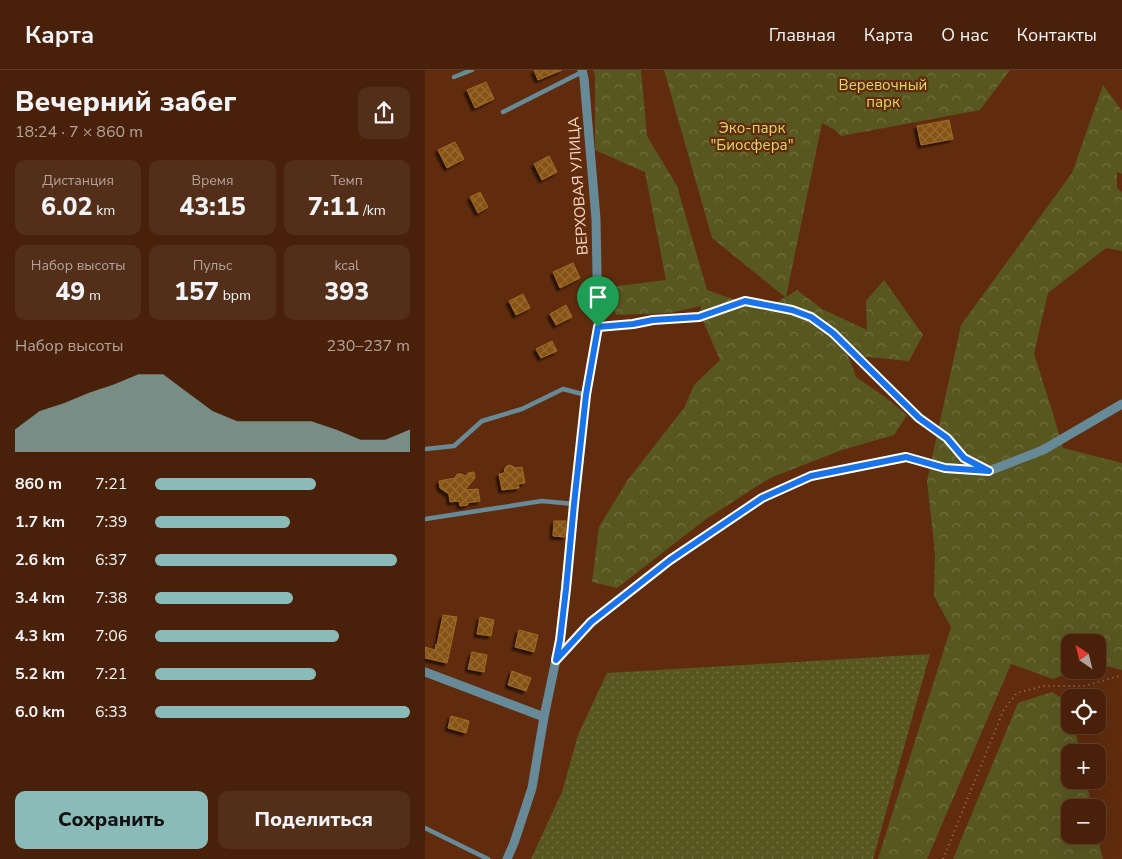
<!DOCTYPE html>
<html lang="ru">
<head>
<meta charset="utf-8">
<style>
  body { margin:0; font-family:"Nunito Sans",sans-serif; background:#532e18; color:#f1f3f6; height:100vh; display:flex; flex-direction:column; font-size:19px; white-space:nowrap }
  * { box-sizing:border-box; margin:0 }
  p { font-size:16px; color:#b1a39c }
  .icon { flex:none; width:28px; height:28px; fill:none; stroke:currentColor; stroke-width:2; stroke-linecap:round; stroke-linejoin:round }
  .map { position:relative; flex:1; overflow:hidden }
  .drawer { display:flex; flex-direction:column; background:#49210a; width:425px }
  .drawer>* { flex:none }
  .needle { width:32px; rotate:325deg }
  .tools { position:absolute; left:636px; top:564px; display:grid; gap:10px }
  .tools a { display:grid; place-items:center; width:45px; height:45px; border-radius:10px; background:#49210a; box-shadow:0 5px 20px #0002,0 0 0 1px #613e2b; font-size:25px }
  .pin { position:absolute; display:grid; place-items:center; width:42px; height:42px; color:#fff; margin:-51px -21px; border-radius:50% 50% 50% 0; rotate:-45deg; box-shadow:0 0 5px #0007 }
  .pin .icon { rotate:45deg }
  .round { display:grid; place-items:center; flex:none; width:52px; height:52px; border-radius:10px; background:#532e18 }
  .headline { display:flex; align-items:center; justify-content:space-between; height:85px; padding:0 15px }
  h1 { font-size:28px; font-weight:800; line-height:38px }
  .stats { display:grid; grid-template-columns:repeat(3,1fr); gap:8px; height:85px; padding:5px 15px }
  .stats div { display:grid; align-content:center; border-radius:10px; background:#532e18; text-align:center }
  .stats b { font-size:25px; font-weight:800 }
  .stats small { font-size:14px; font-weight:400 }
  .stats p { font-size:14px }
  .chart { height:140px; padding:10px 15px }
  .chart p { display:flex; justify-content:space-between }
  .chart svg { width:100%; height:90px; margin-top:5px; fill:#8bbbb9; opacity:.7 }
  .button { display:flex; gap:10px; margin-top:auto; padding:10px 15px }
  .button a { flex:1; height:58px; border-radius:10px; background:#8bbbb9; color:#111; font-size:20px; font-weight:800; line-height:58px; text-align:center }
  .button a+a { background:#532e18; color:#f1f3f6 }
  ul { padding:0 15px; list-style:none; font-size:16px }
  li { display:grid; grid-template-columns:80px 60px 1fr; align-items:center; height:38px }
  li i { height:12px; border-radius:6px; background:#8bbbb9 }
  header { display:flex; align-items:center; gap:30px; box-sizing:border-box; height:70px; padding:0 25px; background:#49210a; border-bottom:1px solid #613e2b }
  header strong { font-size:24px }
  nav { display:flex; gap:28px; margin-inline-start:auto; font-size:18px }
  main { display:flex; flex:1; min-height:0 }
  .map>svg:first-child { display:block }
  .grass { fill:url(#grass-dots) }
  .forest { fill:url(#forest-crowns) }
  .building { fill:url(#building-cross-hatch); stroke:#a16925; filter:url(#shadow) }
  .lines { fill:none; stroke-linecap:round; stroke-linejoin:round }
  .path { stroke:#9c6f56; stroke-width:2; stroke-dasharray:1 4; stroke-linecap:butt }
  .lane { stroke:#678a99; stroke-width:4.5 }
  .street { stroke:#678a99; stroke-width:9 }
  .route-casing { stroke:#fff; stroke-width:10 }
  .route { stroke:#1a73e8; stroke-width:6 }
  .labels { text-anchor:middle; stroke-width:4.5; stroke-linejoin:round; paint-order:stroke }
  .park-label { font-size:15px; fill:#dcd76b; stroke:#612c0e }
  .street-label { font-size:15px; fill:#fbd9c9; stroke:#612c0e }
</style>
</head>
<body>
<header>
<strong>Карта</strong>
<nav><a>Главная</a><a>Карта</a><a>О нас</a><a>Контакты</a></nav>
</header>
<main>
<section class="drawer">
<div class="headline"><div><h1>Вечерний забег</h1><p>18:24 · 7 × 860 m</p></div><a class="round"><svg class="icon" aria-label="share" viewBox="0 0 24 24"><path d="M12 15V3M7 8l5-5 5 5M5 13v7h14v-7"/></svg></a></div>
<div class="stats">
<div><p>Дистанция</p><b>6.02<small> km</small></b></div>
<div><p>Время</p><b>43:15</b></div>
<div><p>Темп</p><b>7:11<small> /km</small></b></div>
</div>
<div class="stats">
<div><p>Набор высоты</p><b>49<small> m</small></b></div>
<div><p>Пульс</p><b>157<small> bpm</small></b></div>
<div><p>kcal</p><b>393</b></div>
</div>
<div class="chart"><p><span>Набор высоты</span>230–237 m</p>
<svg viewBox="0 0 160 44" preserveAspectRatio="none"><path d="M0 44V33L10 24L20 20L30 15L40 11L50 6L60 6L70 15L80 24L90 29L100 29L110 29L120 29L130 33L140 38L150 38L160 33V44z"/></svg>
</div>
<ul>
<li><b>860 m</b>7:21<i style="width:63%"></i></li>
<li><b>1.7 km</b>7:39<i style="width:53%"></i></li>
<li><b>2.6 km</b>6:37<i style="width:95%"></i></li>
<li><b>3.4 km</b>7:38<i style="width:54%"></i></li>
<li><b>4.3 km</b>7:06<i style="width:72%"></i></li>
<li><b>5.2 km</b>7:21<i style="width:63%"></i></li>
<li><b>6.0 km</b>6:33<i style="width:100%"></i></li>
</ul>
<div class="button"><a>Сохранить</a><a>Поделиться</a></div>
</section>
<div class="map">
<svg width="697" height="789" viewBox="0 0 697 789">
  <defs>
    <pattern id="grass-dots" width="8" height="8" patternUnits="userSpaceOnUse" patternTransform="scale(1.25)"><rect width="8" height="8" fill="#595720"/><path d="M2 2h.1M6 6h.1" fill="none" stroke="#726f3f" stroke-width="1.8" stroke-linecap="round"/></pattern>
    <pattern id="forest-crowns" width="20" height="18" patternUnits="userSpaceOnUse" patternTransform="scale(1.25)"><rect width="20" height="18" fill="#595720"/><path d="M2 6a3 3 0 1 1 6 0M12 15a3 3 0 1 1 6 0" fill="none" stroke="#726f3f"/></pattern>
    <pattern id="building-cross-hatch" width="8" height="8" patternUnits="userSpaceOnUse" patternTransform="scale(1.25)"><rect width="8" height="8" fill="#865312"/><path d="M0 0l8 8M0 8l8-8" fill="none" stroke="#986b33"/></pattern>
    <filter id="shadow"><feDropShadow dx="-3" dy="3" stdDeviation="1" flood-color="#0009"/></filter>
  </defs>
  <rect width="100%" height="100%" fill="#612c0e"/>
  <path class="grass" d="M505 584 448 789H106L137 722 153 665 182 603Z"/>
  <path class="forest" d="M168 0H216L222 66 252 116 282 220 341 241 360 227 287 168 239 0H585L555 40 416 66 410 60 397 53 361 227 372 220 397 239 442 260 441 231 459 210 498 265 484 291 423 285 431 307 460 327 482 345 469 365 417 380 345 408 281 449 192 518 167 512 174 457 202 411 259 338 269 315 295 290 275 244 276 236 245 243 191 245 184 217 241 210 220 102 170 80V5Z
    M678 15 697 41V104L692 102V118L697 122V181L681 178 623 223 609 284 625 334 638 378 697 393V600L673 594 672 572H645V600H652L628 609 586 594 502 789H453L526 557 509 526 510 483 502 411 536 255 647 103Z
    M627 622 645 633V655H649L655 682H645V710H661L667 737 645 738V765H672L678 789H528L593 633Z"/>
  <path class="building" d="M109 0H137L113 10Z
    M61 12 69 29 50 38 42 20Z
    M524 50 528 69 496 75 492 56Z
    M30 72 39 89 22 98 13 80Z
    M124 86 132 102 117 110 109 94Z
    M55 122 63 137 53 143 45 127Z
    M148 193 155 208 135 218 128 202Z
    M98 224 105 238 91 245 84 231Z
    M141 235 147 247 131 255 125 244Z
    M127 271 132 281 116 288 111 279Z
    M85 395 91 398 97 397 100 413 93 414 94 418 77 420 74 404 79 403 80 398 82 396Z
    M49 402 50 408 40 420 53 419 55 431 42 433 43 435 35 436 34 431 25 432 24 424 15 418 14 411 30 408 32 404H36L41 406 43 403Z
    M129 451H141L140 467 128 466Z
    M18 545 32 547 22 593 0 588V577L10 580 11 574 12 575Z
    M55 547 69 550 66 566 52 564Z
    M94 560 113 565 109 582 90 577Z
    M47 582 62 585 59 602 43 599Z
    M87 601 106 608 101 621 83 615Z
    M26 646 44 651 41 663 23 658Z"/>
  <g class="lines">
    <path class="path" d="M183 256 207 254 228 250 274 247 320 231 367 240 386 247 408 263 494 348 522 368 539 387 542 389
      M518 789 579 639 592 623 618 616H660L697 605"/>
    <path class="lane" d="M29 7 47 0
      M78 42 157 2
      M0 379 29 376 57 351 97 339 138 319 161 325
      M0 449 117 431 149 434
      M0 758 63 789"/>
    <path class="street" d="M131 590 166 552 245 490 337 428 386 406 481 387 520 398 564 401 618 380 697 334
      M0 602 119 647
      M82 789 89 773 107 718 119 647 135 570 161 325 173 257 171 149 159 8 157 0"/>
  </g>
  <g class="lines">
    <defs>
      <path id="route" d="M320 231 367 240 386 247 408 263 494 348 522 368 539 388 564 401 520 398 481 387 386 406 337 428 245 490 166 552 131 590 135 570 141 519 149 434 161 325 173 257 208 254 228 250 274 247Z"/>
    </defs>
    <use href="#route" class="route-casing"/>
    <use href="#route" class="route"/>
  </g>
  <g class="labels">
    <g class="park-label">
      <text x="458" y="20">Веревочный<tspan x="458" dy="17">парк</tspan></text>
      <text x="327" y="63">Эко-парк<tspan x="327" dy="17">"Биосфера"</tspan></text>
    </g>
    <g class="street-label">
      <text transform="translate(153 116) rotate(-94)" y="5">ВЕРХОВАЯ УЛИЦА</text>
    </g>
  </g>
</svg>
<div class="tools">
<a><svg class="needle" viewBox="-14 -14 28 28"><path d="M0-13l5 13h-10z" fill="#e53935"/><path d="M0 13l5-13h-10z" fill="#b1a39c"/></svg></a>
<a><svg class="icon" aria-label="locate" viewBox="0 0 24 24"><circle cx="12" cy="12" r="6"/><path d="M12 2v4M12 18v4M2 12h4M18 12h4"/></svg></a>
<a>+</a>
<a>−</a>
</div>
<div class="pin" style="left:173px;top:257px;background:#1e9e55"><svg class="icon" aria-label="arrive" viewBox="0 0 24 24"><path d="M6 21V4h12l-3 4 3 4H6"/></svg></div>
</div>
</main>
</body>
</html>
